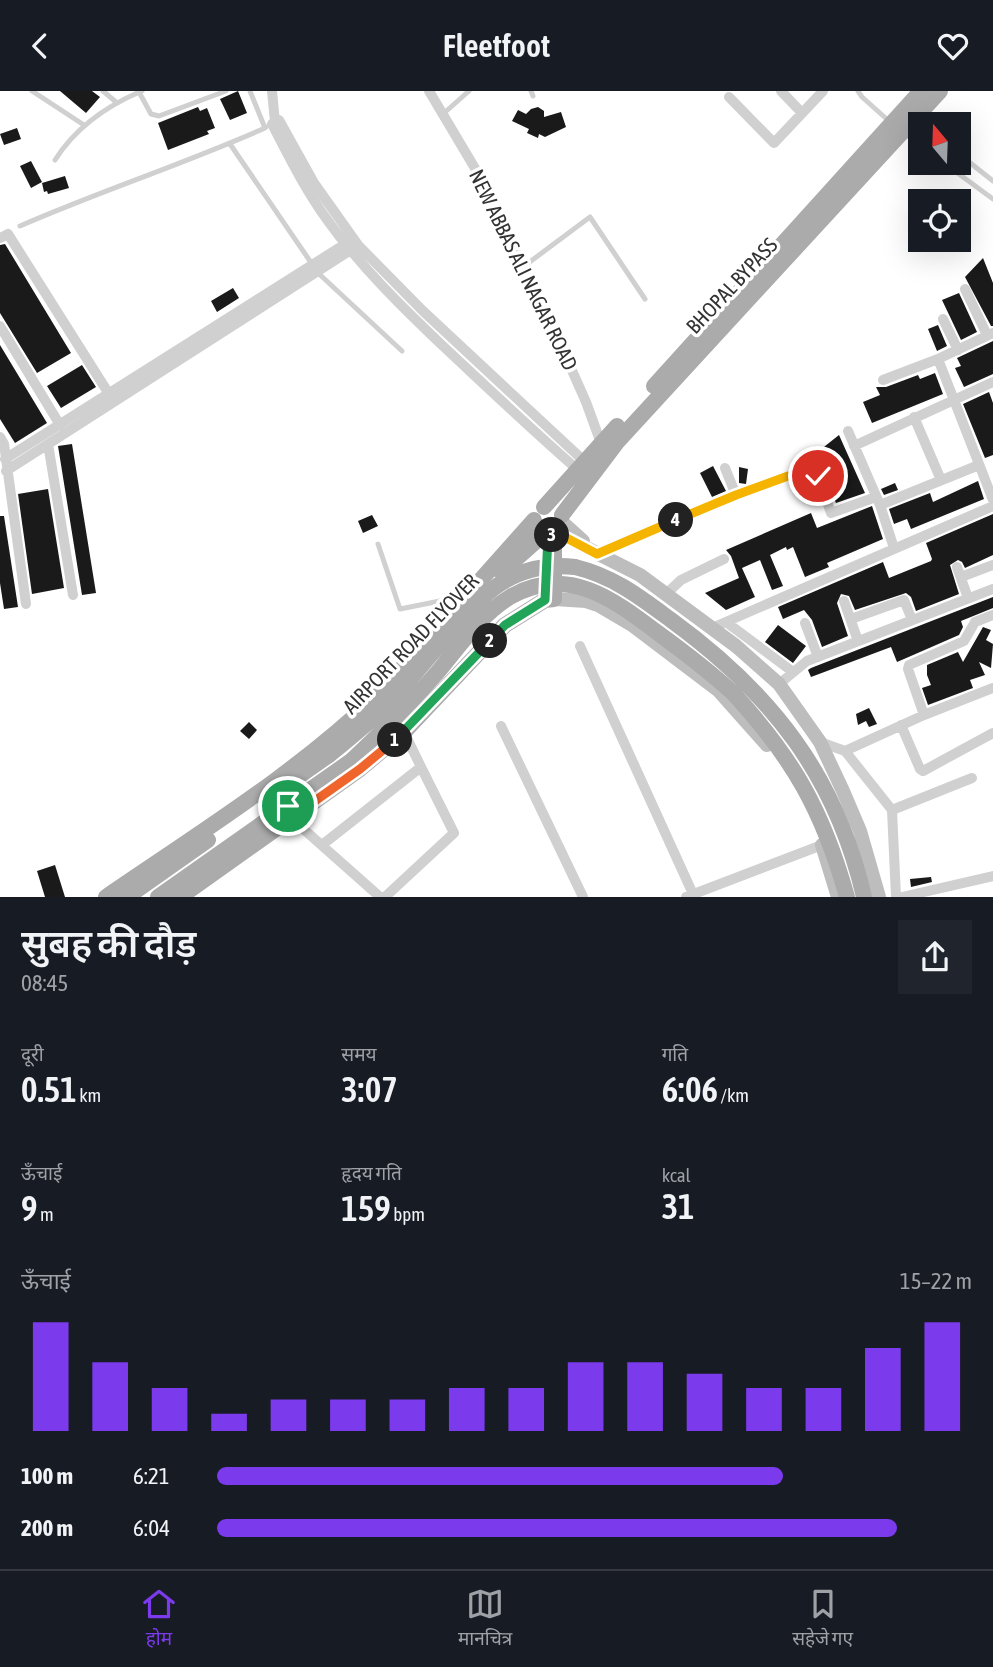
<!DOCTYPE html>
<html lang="hi">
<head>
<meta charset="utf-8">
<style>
  body { margin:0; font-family:"Asap Condensed","Noto Sans Devanagari",sans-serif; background:#20242c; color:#f1f3f6; height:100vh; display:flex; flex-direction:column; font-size:26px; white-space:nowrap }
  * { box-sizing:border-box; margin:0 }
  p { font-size:23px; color:#9ea1a6 }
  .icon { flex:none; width:38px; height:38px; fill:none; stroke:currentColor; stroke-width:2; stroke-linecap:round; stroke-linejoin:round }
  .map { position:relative; height:806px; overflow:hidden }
  .side { display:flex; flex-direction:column; background:#171b24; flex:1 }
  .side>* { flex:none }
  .needle { width:46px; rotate:341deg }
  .fabs { position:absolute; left:908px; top:21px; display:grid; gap:14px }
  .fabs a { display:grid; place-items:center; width:63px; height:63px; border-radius:0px; background:#171b24; box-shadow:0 7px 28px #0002; font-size:35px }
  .pin { position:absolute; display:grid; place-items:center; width:60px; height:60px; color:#fff; margin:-30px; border:4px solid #fff; border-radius:50%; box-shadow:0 2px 7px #0007 }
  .km { position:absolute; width:35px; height:35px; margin:-18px; border-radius:50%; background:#222; color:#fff; font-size:19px; line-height:35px; text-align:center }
  .round { display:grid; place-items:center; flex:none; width:74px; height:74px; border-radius:0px; background:#20242c }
  .head { display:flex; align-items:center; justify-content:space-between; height:119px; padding:0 21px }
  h1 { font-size:38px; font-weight:600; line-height:52px }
  .stats { display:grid; grid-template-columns:repeat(3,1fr); gap:10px; height:119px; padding:7px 21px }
  .stats div { display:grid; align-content:center }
  .stats b { font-size:35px; font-weight:600 }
  .stats small { font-size:19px; font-weight:400 }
  .stats p { font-size:19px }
  .chart { height:196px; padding:14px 21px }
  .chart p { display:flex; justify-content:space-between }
  .chart svg { width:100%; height:126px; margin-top:7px; stroke:#7c3aed; stroke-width:6 }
  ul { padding:0 21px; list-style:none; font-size:23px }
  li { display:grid; grid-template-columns:112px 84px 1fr; align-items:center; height:52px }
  li i { height:18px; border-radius:9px; background:#7c3aed }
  header { display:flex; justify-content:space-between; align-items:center; height:91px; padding:0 21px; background:#171b24; font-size:32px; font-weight:600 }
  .dock { display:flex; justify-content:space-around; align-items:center; height:98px; border-top:2px solid #363941; background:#171b24; font-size:19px; color:#9ea1a6 }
  .dock a { display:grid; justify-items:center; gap:4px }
  .dock .selected { color:#7c3aed }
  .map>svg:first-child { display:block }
  .building { fill:#1a1a1a }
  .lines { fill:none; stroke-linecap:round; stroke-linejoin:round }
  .lane { stroke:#d0d0d0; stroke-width:5 }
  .street { stroke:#d0d0d0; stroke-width:10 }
  .secondary { stroke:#bdbdbd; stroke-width:14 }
  .primary { stroke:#ababab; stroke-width:16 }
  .primary-bridge { stroke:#ababab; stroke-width:16 }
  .split-1-casing { stroke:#fff; stroke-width:14 }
  .split-2-casing { stroke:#fff; stroke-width:14 }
  .split-3-casing { stroke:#fff; stroke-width:14 }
  .split-4-casing { stroke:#fff; stroke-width:14 }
  .split-5-casing { stroke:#fff; stroke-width:14 }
  .split-1 { stroke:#f0652b; stroke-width:9 }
  .split-2 { stroke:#22a559; stroke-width:9 }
  .split-3 { stroke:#22a559; stroke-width:9 }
  .split-4 { stroke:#f5b400; stroke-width:9 }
  .split-5 { stroke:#f5b400; stroke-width:9 }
  .labels { text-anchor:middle; stroke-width:7; stroke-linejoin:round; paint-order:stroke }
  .street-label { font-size:21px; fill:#333; stroke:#fff }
</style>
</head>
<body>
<header><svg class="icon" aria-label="back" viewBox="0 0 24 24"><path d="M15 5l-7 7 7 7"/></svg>Fleetfoot<svg class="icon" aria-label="heart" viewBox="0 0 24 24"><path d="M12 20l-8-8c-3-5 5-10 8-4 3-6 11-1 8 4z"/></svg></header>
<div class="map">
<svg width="993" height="806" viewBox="0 0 993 806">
  <rect width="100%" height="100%" fill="#fff"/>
  <path class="building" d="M60 0H92L100 6 86 22Z
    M238 0 247 22 230 29 220 8Z
    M198 16 200 20 207 17 215 37 207 40 209 43 168 59 158 32Z
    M538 16 544 20V26L561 21 566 36 545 46 539 43 538 47 527 42 529 38 512 30 518 19 526 23 531 18Z
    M17 37 21 48 4 54 0 43Z
    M31 70 42 91 31 97 20 75Z
    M65 85 69 97 48 103 47 100 44 101 42 92Z
    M5 153 71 262 37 282 0 222V154Z
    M983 167 993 192V235H991L965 186Z
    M233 197 239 207 217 221 211 210Z
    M959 202 977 241 961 249 942 209Z
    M938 234 947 255 937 260 928 238Z
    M993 250V283L964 296 955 277 961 275 957 267Z
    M0 254 47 332 15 352 0 328Z
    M82 274 96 296 61 317 47 295Z
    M935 282 943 303 872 332 863 311 880 304 876 296H886L918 284 920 288Z
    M989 301 993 312V364L985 367 963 313Z
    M839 344 865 402 836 412 815 363Z
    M72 353 96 502 82 504 58 355Z
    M713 375 726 400 712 406 700 382Z
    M739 376 748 378 746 393 739 392Z
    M978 390 984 408 911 438 907 428 894 433 889 418 930 402 933 411Z
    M895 392 898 399 884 404 881 398Z
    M48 398 64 497 32 503 18 403Z
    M872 415 883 448 827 472 829 476 805 486 793 456 787 459 786 456 770 464 783 495 772 499 760 469 742 477 755 506 726 519 705 502 739 487 731 465 726 459 811 422 817 437Z
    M993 423V464L965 477 962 471 958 469 950 474 959 503 916 520 911 506 906 502 855 519 849 505 841 503 837 512 848 545 822 556 812 529 804 519 783 528 778 516 883 471 889 487 931 470 932 468 926 452Z
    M372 424 378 435 363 442 358 430Z
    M0 425H4L18 516 4 518 0 492Z
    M993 506V517L961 530 963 536 959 544 904 568 897 571 891 556 811 586 808 579 811 577Z
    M778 534 806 555 793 572 765 551Z
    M983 536 991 539 986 549 993 553 991 577 979 571 985 584 970 589 973 597 928 614 922 597 931 594 927 584V574L958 561 963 571Z
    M869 617 877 633 869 636 866 630 858 634 856 623Z
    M249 631 257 639 249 648 240 640Z
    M55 774 65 806H45L37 780Z
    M931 786 932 791 911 796 910 788Z"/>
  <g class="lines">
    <path class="lane" d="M32 0 84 34
      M103 0 116 11
      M250 0 265 37 266 36
      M531 0 533 5
      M858 0 862 6 890 31
      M139 1 151 23 159 25 226 0
      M443 23 469 0
      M903 41 920 54
      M230 53 312 173
      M959 63 993 90
      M55 69C76 36 106 15 142 0
      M944 72 993 108
      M20 135C100 100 184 73 265 37
      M523 176 590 126 645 208
      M317 181 402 260
      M378 453 400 518 460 506"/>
    <path class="street" d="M272 0 275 31 279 29 314 92 358 154 423 220 585 371
      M429 0 476 79 546 221 586 311 602 355
      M781 0 802 22
      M729 6 774 52 823 0
      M272 33C289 66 306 100 328 130 361 176 403 217 444 256 488 297 532 339 578 379
      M0 147 8 143 109 303
      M965 198 987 244
      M943 228 958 259
      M0 235 60 334
      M938 268 993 409
      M883 289 938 268 993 242
      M914 326 941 389
      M848 340 880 414 894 457
      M0 346 4 353 26 513
      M48 353 73 504
      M854 355 993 291
      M5 368 350 150
      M725 377 736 404
      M6 380 357 155
      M880 414 979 374
      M597 463 736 404 788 385H818L831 422 876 406
      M957 476 968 507
      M961 486 993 474
      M666 503 681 489 724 468
      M844 510 858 550
      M851 528 904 509 912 529
      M726 531 793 581
      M805 532 818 566
      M712 537 993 415
      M580 555 693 803
      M779 593 807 570 993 498
      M924 624 908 578 909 574 964 550 975 531 993 524
      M901 634 920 678 923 680 993 642
      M501 635 583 806
      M820 651 845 660 892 719 896 806
      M845 660 924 624 993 597
      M892 719 972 687
      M291 727 380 806
      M322 754 421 676 404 641
      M385 806 454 742 421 676
      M686 806 822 754
      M902 806 993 785"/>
    <path class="secondary" d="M563 432 583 450
      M557 442 640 484 736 555 779 593 820 651 843 700 860 740 879 806
      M554 508 586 510 598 514 632 534 719 600 767 654
      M822 754 838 806"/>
    <path class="primary" d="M654 295 921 0
      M544 416 617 335
      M562 424 618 350 940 0
      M575 476C613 485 640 506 671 529 771 602 836 684 864 806
      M497 478 517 467 543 444
      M733 602C793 667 823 720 847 806
      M272 704 329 664
      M106 806C199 742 297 682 379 603L534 429
      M127 806 208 749
      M158 806 351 670
      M180 806 360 678 404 641 505 534 545 509 554 508V444"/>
    <path class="primary-bridge" d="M329 664C350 647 371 630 390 611 409 590 427 568 446 546 482 503 513 469 575 476
      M351 670C381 642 409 614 436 583 458 557 480 524 510 506 567 473 613 508 658 542 684 561 709 580 733 602"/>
  </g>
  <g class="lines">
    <defs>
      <path id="split-1" d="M288 715 295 724 360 678 395 649"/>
      <path id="split-2" d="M395 649 490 550"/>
      <path id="split-3" d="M490 550 505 534 545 509 548 445 552 444"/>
      <path id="split-4" d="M552 444 557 442 597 463 676 429"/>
      <path id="split-5" d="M676 429 736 404 788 385H818"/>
    </defs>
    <use href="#split-1" class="split-1-casing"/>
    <use href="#split-2" class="split-2-casing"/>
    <use href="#split-3" class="split-3-casing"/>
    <use href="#split-4" class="split-4-casing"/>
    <use href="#split-5" class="split-5-casing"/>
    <use href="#split-1" class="split-1"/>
    <use href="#split-2" class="split-2"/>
    <use href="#split-3" class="split-3"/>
    <use href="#split-4" class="split-4"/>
    <use href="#split-5" class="split-5"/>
  </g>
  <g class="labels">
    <g class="street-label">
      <text transform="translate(523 179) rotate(64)" y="7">NEW ABBAS ALI NAGAR ROAD</text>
      <text transform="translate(732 195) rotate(-47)" y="7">BHOPAL BYPASS</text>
      <text transform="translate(411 553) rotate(-46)" y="7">AIRPORT ROAD FLYOVER</text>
    </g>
  </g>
</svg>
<div class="fabs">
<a><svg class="needle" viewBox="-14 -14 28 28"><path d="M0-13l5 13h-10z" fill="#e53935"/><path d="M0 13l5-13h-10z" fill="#9ea1a6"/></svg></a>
<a><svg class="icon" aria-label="locate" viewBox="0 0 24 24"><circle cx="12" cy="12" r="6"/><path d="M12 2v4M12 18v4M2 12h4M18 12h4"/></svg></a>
</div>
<div class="pin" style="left:288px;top:715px;background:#1e9e55"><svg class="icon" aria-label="arrive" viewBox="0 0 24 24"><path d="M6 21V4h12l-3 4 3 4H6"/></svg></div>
<div class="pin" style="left:818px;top:385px;background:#d93025"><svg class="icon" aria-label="check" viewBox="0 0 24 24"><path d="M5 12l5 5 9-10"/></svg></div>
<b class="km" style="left:395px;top:649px">1</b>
<b class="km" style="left:490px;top:550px">2</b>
<b class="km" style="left:552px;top:444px">3</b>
<b class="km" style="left:676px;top:429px">4</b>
</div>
<section class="side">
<div class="head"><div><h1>सुबह की दौड़</h1><p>08:45</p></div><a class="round"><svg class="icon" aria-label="share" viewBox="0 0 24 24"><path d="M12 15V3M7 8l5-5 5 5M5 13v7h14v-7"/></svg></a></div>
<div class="stats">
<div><p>दूरी</p><b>0.51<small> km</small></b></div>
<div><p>समय</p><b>3:07</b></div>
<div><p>गति</p><b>6:06<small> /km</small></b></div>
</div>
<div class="stats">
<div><p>ऊँचाई</p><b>9<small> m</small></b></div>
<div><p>हृदय गति</p><b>159<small> bpm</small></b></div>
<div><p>kcal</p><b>31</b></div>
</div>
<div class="chart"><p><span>ऊँचाई</span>15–22 m</p>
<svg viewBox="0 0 160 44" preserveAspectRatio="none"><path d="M5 44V6M15 44V20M25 44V29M35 44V38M45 44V33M55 44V33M65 44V33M75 44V29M85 44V29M95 44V20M105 44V20M115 44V24M125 44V29M135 44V29M145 44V15M155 44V6"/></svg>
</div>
<ul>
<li><b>100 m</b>6:21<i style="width:75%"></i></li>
<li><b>200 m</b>6:04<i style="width:90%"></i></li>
</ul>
</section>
<nav class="dock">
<a class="selected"><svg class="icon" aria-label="home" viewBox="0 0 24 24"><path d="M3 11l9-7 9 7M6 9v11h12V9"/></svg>होम</a>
<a><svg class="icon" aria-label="map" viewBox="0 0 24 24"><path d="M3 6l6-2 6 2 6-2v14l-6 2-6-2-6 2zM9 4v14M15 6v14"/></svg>मानचित्र</a>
<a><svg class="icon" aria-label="saved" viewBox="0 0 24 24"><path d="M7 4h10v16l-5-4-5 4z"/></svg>सहेजे गए</a>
</nav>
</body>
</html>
